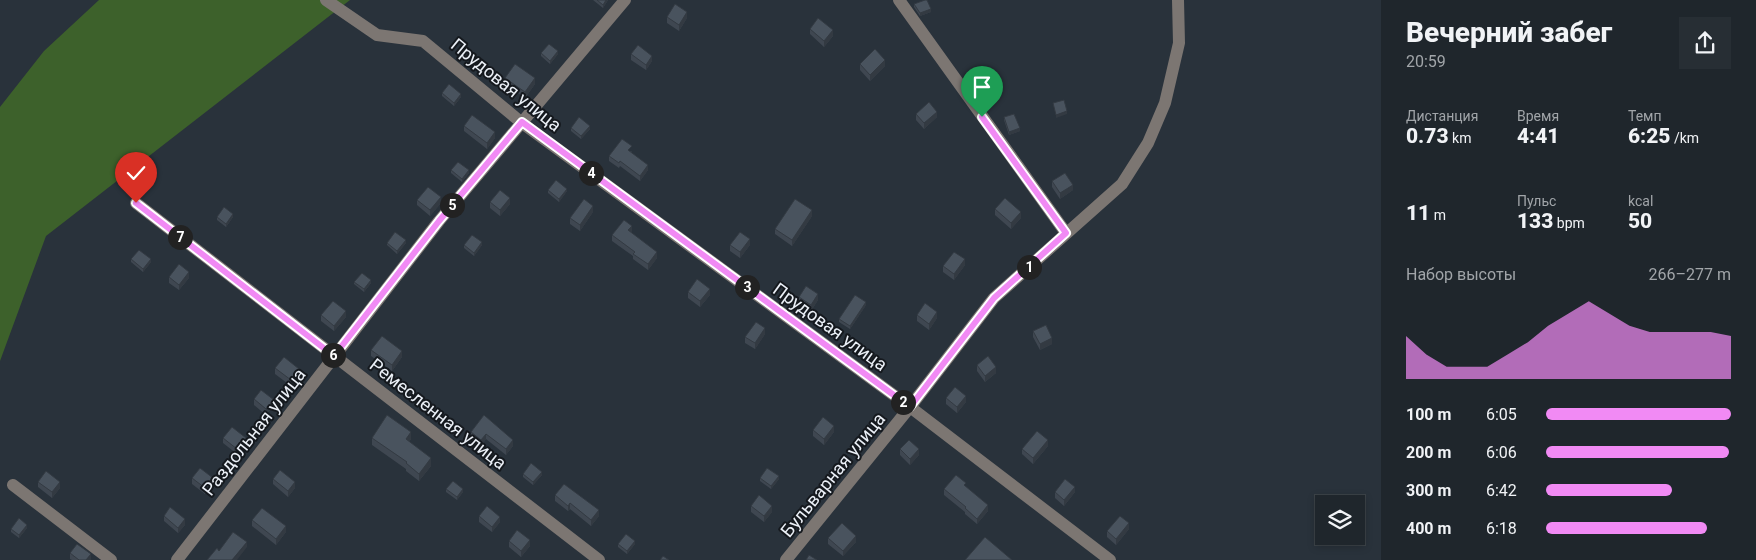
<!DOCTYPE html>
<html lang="ru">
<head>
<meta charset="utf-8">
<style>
  body { margin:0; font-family:Roboto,sans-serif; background:#272e34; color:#f1f3f6; height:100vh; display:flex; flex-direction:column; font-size:19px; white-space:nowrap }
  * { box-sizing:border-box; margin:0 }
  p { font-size:16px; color:#a1a5a9 }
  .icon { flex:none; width:28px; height:28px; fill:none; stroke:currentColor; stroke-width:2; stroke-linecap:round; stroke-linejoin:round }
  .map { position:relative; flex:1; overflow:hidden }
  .drawer { display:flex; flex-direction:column; background:#1f262c; width:375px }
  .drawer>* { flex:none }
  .fabs { position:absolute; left:1315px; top:495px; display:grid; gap:10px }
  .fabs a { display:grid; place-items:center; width:50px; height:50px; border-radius:0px; background:#1f262c; box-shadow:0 2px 8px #0003,0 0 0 1px #3c4348; font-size:25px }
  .pin { position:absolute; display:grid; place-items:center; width:42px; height:42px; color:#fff; margin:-51px -21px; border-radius:50% 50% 50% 0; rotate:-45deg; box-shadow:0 0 5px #0007 }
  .pin .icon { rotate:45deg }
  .km { position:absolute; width:25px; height:25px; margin:-12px; border-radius:50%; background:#222; color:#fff; font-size:14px; line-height:25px; text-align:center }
  .round { display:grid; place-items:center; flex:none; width:52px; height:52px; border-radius:0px; background:#272e34 }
  .overview { display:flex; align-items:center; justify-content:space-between; height:85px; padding:0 25px }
  h1 { font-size:28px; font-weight:800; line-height:38px }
  .figures { display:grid; grid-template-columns:repeat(3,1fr); gap:8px; height:85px; padding:5px 25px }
  .figures div { display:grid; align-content:center }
  .figures b { font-size:21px; font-weight:800 }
  .figures small { font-size:14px; font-weight:400 }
  .figures p { font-size:14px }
  .chart { height:140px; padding:10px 25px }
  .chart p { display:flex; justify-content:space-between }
  .chart svg { width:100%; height:90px; margin-top:5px; fill:#f18af4; opacity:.7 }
  ul { padding:0 25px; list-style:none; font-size:16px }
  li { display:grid; grid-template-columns:80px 60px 1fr; align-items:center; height:38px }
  li i { height:12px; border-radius:6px; background:#f18af4 }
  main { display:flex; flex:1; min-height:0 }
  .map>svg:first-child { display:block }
  .green { fill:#3d612b }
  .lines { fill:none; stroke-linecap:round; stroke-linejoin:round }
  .minor { stroke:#7c7672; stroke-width:12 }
  .wall { fill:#3f4751 }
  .shaded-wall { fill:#333a42 }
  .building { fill:#49535e; stroke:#333a42 }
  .route-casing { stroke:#fff; stroke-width:10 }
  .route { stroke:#f18af4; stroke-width:6 }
  .labels { text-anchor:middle; stroke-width:4; stroke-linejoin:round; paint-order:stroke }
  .street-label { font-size:18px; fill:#ebf0f7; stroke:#15191e }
</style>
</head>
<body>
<main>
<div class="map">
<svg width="1381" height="560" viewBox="0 0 1381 560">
  <rect width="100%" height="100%" fill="#29323b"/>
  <path class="green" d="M99 0H350L46 236 0 361V107L44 51Z"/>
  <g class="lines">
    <path class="minor" d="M326 0 377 35 423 41 522 123 910 407 1110 560
      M899 0 1066 233
      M136 203 599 560
      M13 485 111 560
      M177 560 439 221 625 0
      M786 560 910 407 994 298 1122 184 1148 143 1165 103 1179 43 1178 0"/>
  </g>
  <path class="wall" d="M593 0H608L603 8Z
    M914 4 931 12 920 16 914 7Z
    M667 17 687 18 679 31 667 23Z
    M810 29 833 36 824 47 810 34Z
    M541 53 558 54 550 64 541 56Z
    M631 54 652 61 646 70 631 60Z
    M860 64 885 66 870 81 860 70Z
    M505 78 535 84 525 98 505 84Z
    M442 93 461 97 454 106 442 96Z
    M916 114 937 117 924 129 916 120Z
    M1004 117 1020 131 1009 135 1004 120Z
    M464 126 495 138 487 149 464 131Z
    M571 128 590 129 581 139 571 131Z
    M632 151 631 152 648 170 640 181 620 166 619 168 609 161V156Z
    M451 170 469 173 462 182 451 173Z
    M1052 181 1073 190 1060 199 1052 187Z
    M548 190 567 191 559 202 548 193Z
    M417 200 441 203 430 216 417 205Z
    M490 202 510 204 500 216 490 208Z
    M995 209 1021 218 1011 229 995 215Z
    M593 212 580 231 570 224V218Z
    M812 216 792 246 775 234V229Z
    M217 217H233L226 227 217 220Z
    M632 231 631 232 657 258 648 270 633 259V256L612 241V235Z
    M387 243H406L397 254 387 245Z
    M464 245H482L474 256 464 248Z
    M730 245H750L740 258 730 251Z
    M131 259 151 262 143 272 131 262Z
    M965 265 954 280 943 272V266Z
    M169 277 189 278 179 290 169 283Z
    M354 282 371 283 364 292 354 284Z
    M688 292 710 295 700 307 688 298Z
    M799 297 818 300 811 311 799 303Z
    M866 305 850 329 839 322V319Z
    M321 315 346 317 334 331 321 321Z
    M917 315 937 318 929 330 917 321Z
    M1033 331 1052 344 1040 350 1033 337Z
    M765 334 755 349 745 343V337Z
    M371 350 402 357 392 371 371 356Z
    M977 365 996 373 985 382 977 371Z
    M275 368 299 375 291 386 275 374Z
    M946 398 966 402 957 413 946 404Z
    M254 399 274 405 266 415 254 405Z
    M484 415 513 446 506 455 486 439 481 446 471 438V432Z
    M813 430 834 432 824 445 813 436Z
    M223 438 246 444 237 454 223 443Z
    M372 438 411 439 409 442 431 466 419 481 406 471V469L372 445Z
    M1048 446 1033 464 1022 454V449Z
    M900 449 919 455 910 465 900 455Z
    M523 474 542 475 533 485 523 477Z
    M192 478 213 484 205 494 192 484Z
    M760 478 779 479 771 489 760 481Z
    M273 479 295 488 288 497 273 484Z
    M38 482 60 488 52 498 38 487Z
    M966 487 988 511 977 524 965 514V512L944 495V489Z
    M446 489 463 492 457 500 446 492Z
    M1055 492H1075L1064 506 1055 498Z
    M555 495 599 516 591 526 570 509 568 511 555 501Z
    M751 506 772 512 764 522 751 512Z
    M164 516 185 525 178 533 164 521Z
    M479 516 500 522 492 532 479 522Z
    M252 520 286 532 276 545 252 526Z
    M27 528 19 538 11 532V529Z
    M1129 529 1116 545 1107 537V531Z
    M828 538 856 542 843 556 828 544Z
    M509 541 530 546 521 557 509 547Z
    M618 544H635L627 554 618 547Z
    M70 553 91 560H72L70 559Z"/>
  <path class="shaded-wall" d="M606 0H608L603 8V5Z
    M931 9V12L920 16V13Z
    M687 12V18L679 31V25Z
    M833 30V36L824 47V41Z
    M558 51V54L550 64V61Z
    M652 56V61L646 70V65Z
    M885 60V66L870 81V75Z
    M535 78V84L525 98V92Z
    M461 94V97L454 106V103Z
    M1067 111V114L1056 118V115Z
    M937 112V117L924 129V123Z
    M590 126V129L581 139V136Z
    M1020 128V131L1009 135V132Z
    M495 132V138L487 149V143Z
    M648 165V170L640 181V176Z
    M469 170V173L462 182V179Z
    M1073 185V190L1060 199V193Z
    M567 189V191L559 202V199Z
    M441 197V203L430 216V210Z
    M510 198V204L500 216V210Z
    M593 206V212L580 231V225Z
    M812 210V216L792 246V240Z
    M1021 212V218L1011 229V223Z
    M233 214V217L226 227V224Z
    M632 226V231L628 236V230Z
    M750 239V245L740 258V252Z
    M406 240V243L397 254V251Z
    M482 242V245L474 256V253Z
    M657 252V258L648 270V264Z
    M151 259V262L143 272V269Z
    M965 259V265L954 280V274Z
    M189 272V278L179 290V285Z
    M371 280V283L364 292V289Z
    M710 289V295L700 307V301Z
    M818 294V300L811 311V305Z
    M866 302V305L850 329V326Z
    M346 311V317L334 331V326Z
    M937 312V318L929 330V324Z
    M765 328V334L755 349V343Z
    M1052 338V344L1040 350V344Z
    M402 351V357L392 371V365Z
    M996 367V373L985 382V376Z
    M299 369V375L291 386V380Z
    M966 396V402L957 413V407Z
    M274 400V405L266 415V409Z
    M834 426V432L824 445V439Z
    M411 432V439L406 447V439Z
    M486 434V439L481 446V440Z
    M246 438V444L237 454V449Z
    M513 440V446L506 455V449Z
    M1048 440V446L1033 464V458Z
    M919 449V455L910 465V459Z
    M431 458V466L419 481V474Z
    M542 472V475L533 485V482Z
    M779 476V479L771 489V486Z
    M213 478V484L205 494V488Z
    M60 482V488L52 498V492Z
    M295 482V488L288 497V491Z
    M1075 487V492L1064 506V500Z
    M463 489V492L457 500V497Z
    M570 503V509L568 511V506Z
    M988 505V511L977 524V519Z
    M772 506V512L764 522V516Z
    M599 510V516L591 526V520Z
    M500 517V522L492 532V527Z
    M185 519V525L178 533V528Z
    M1129 523V529L1116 545V539Z
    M27 525V528L19 538V535Z
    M286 526V532L276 545V539Z
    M856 536V542L843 556V551Z
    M530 540V546L521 557V551Z
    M635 541V544L627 554V551Z
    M247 542V547L237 560H232Z
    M91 554V560H86Z"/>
  <path class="building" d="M597 0H606L603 5Z
    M925 0H927L931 9 920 13 914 4Z
    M675 4 687 12 679 25 667 17Z
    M818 18 833 30 824 41 810 29Z
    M549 44 558 51 550 61 541 53Z
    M638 45 652 56 646 65 631 54Z
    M875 49 885 60 870 75 860 64Z
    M515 64 535 78 525 92 505 78Z
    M449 84 461 94 454 103 442 93Z
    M1064 100 1067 111 1056 115 1053 103Z
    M929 102 937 112 924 123 916 114Z
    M1014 114 1020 128 1009 132 1004 117Z
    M472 115 495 132 487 143 464 126Z
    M579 117 590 126 581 136 571 128Z
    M622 139 632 146 628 150 648 165 640 176 620 161 619 163 609 156Z
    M458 162 469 170 462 179 451 170Z
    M1065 173 1073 185 1060 193 1052 181Z
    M556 180 567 189 559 199 548 190Z
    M428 187 441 197 430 210 417 200Z
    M500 190 510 198 500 210 490 202Z
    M1005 198 1021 212 1011 223 995 209Z
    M584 199 593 206 580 225 570 218Z
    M795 199 812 210 792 240 775 229Z
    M224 207 233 214 226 224 217 217Z
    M624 220 632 226 628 230 657 252 648 264 633 254 635 252 612 235Z
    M395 232 406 240 397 251 387 243Z
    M740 232 750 239 740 252 730 245Z
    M472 235 482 242 474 253 464 245Z
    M139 250 151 259 143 269 131 259Z
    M954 252 965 259 954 274 943 266Z
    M179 264 189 272 179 285 169 277Z
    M362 273 371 280 364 289 354 282Z
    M697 279 710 289 700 301 688 292Z
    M806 286 818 294 811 305 799 297Z
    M855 295 866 302 850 326 839 319Z
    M333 301 346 311 334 326 321 315Z
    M925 303 937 312 929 324 917 315Z
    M756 322 765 328 755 343 745 337Z
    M1046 325 1052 338 1040 344 1033 331Z
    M382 336 402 351 392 365 371 350Z
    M988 356 996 367 985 376 977 365Z
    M284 357 299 369 291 380 275 368Z
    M955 387 966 396 957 407 946 398Z
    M261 390 274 400 266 409 254 399Z
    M387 415 411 432 406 439 431 458 419 474 406 463 407 462 372 438Z
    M484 415 513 440 506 449 486 434 481 440 471 432Z
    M823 417 834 426 824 439 813 430Z
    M232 427 246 438 237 449 223 438Z
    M1037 431 1048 440 1033 458 1022 449Z
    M909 440 919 449 910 459 900 449Z
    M531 463 542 472 533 482 523 474Z
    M200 468 213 478 205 488 192 478Z
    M767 468 779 476 771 486 760 478Z
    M280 470 295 482 288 491 273 479Z
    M46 471 60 482 52 492 38 482Z
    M956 475 966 483 964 485 988 505 977 519 965 508 966 507 944 489Z
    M1065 479 1075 487 1064 500 1055 492Z
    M453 481 463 489 457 497 446 489Z
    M564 484 599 510 591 520 570 503 568 506 555 495Z
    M759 495 772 506 764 516 751 506Z
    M487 506 500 517 492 527 479 516Z
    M170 507 185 519 178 528 164 516Z
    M262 508 286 526 276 539 252 520Z
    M1120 516 1129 523 1116 539 1107 531Z
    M19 518 27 525 19 535 11 529Z
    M842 523 856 536 843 551 828 538Z
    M517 530 530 540 521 551 509 541Z
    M233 532 247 542 232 560H207L217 548 219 551Z
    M626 534 635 541 627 551 618 544Z
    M985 537 1012 560H965Z
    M77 544 91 554 86 560H79L70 553Z
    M809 555 817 560H806Z
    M663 556 669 560H660Z"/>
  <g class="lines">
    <defs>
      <path id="route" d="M136 203 334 356 439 221 522 122 910 407 994 298 1066 233 982 117"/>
    </defs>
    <use href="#route" class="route-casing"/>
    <use href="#route" class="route"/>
  </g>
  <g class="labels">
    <g class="street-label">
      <text transform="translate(506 85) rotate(39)" y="6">Прудовая улица</text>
      <text transform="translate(830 327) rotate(36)" y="6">Прудовая улица</text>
      <text transform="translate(438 414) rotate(38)" y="6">Ремесленная улица</text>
      <text transform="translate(254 432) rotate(-52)" y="6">Раздольная улица</text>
      <text transform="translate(833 475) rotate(-51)" y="6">Бульварная улица</text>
    </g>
  </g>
</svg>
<div class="fabs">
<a><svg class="icon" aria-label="layers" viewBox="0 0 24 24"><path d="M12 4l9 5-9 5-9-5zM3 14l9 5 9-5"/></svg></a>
</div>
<div class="pin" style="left:982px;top:117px;background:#1e9e55"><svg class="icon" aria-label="arrive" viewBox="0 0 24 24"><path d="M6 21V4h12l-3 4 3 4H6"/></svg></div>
<div class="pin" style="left:136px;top:203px;background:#d93025"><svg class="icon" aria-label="check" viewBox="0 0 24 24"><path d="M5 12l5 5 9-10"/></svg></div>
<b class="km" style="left:1029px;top:267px">1</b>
<b class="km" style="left:903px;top:402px">2</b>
<b class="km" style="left:747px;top:287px">3</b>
<b class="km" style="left:591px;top:173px">4</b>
<b class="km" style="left:452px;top:205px">5</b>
<b class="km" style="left:333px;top:355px">6</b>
<b class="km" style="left:180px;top:237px">7</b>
</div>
<section class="drawer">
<div class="overview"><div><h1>Вечерний забег</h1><p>20:59</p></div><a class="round"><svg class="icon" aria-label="share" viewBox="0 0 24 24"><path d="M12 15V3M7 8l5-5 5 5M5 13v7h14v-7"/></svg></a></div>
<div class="figures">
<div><p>Дистанция</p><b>0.73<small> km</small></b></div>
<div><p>Время</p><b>4:41</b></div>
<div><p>Темп</p><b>6:25<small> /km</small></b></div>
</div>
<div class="figures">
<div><b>11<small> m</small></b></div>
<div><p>Пульс</p><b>133<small> bpm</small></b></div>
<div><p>kcal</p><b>50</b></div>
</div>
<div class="chart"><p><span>Набор высоты</span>266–277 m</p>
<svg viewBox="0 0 160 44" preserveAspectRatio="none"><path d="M0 44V23L10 32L20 38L30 38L40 38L50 32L60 26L70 18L80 12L90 6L100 12L110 18L120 21L130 21L140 21L150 21L160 23V44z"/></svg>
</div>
<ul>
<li><b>100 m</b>6:05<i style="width:100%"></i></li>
<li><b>200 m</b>6:06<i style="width:99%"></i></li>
<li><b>300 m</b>6:42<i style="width:68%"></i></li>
<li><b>400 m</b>6:18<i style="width:87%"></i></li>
</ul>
</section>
</main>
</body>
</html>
